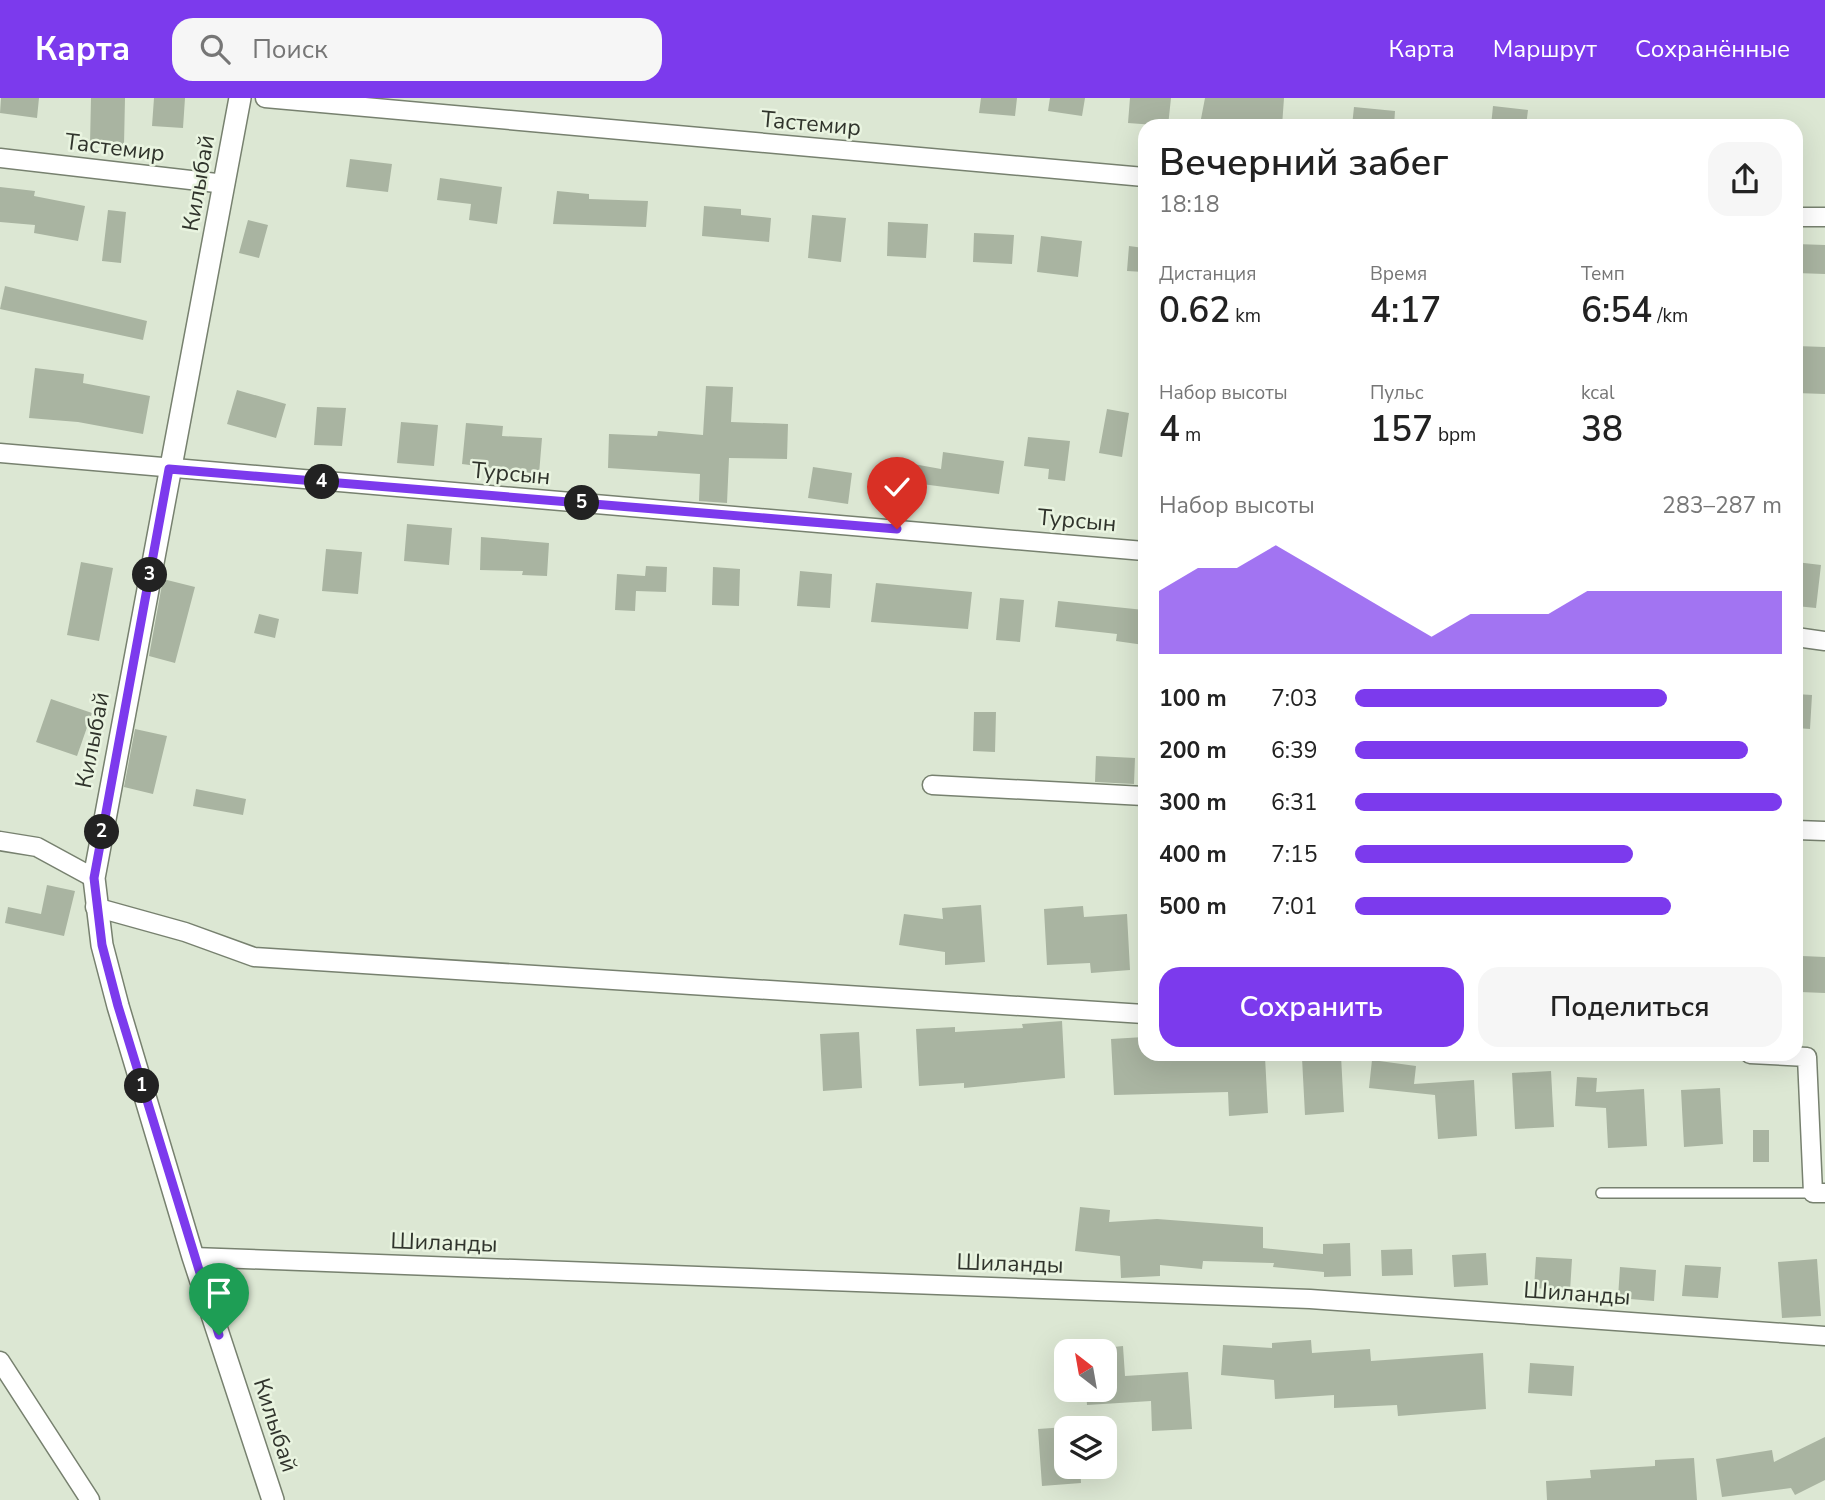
<!DOCTYPE html>
<html lang="ru">
<head>
<meta charset="utf-8">
<style>
  body { margin:0; font-family:"Nunito Sans",sans-serif; background:#f6f6f6; color:#222; height:100vh; display:flex; flex-direction:column; font-size:26px; white-space:nowrap }
  * { box-sizing:border-box; margin:0 }
  p { font-size:23px; color:#767676 }
  .icon { flex:none; width:38px; height:38px; fill:none; stroke:currentColor; stroke-width:2; stroke-linecap:round; stroke-linejoin:round }
  .map { position:relative; flex:1; overflow:hidden }
  .details { position:absolute; left:1138px; top:21px; width:665px; height:942px; display:flex; flex-direction:column; background:#fff; border-radius:21px; box-shadow:0 7px 28px #0002 }
  .details>* { flex:none }
  .needle { width:46px; rotate:329deg }
  .controls { position:absolute; left:1054px; top:1241px; display:grid; gap:14px }
  .controls a { display:grid; place-items:center; width:63px; height:63px; border-radius:14px; background:#fff; box-shadow:0 7px 28px #0002; font-size:35px }
  .pin { position:absolute; display:grid; place-items:center; width:60px; height:60px; color:#fff; margin:-72px -30px; border-radius:50% 50% 50% 0; rotate:-45deg; box-shadow:0 0 7px #0007 }
  .pin .icon { rotate:45deg }
  .km { position:absolute; width:35px; height:35px; margin:-18px; border-radius:50%; background:#222; color:#fff; font-size:19px; line-height:35px; text-align:center }
  .round { display:grid; place-items:center; flex:none; width:74px; height:74px; border-radius:21px; background:#f6f6f6 }
  .head { display:flex; align-items:center; justify-content:space-between; height:119px; padding:0 21px }
  h1 { font-size:38px; font-weight:600; line-height:52px }
  .metrics { display:grid; grid-template-columns:repeat(3,1fr); gap:10px; height:119px; padding:7px 21px }
  .metrics div { display:grid; align-content:center }
  .metrics b { font-size:35px; font-weight:600 }
  .metrics small { font-size:19px; font-weight:400 }
  .metrics p { font-size:19px }
  .chart { height:196px; padding:14px 21px }
  .chart p { display:flex; justify-content:space-between }
  .chart svg { width:100%; height:126px; margin-top:7px; fill:#7c3aed; opacity:.7 }
  .action { display:flex; gap:14px; margin-top:auto; padding:14px 21px }
  .action a { flex:1; height:80px; border-radius:21px; background:#7c3aed; color:#fff; font-size:28px; font-weight:600; line-height:80px; text-align:center }
  .action a+a { background:#f6f6f6; color:#222 }
  ul { padding:0 21px; list-style:none; font-size:23px }
  li { display:grid; grid-template-columns:112px 84px 1fr; align-items:center; height:52px }
  li i { height:18px; border-radius:9px; background:#7c3aed }
  header { display:flex; align-items:center; gap:42px; box-sizing:border-box; height:98px; padding:0 35px; background:#7c3aed; color:#fff }
  header strong { font-size:33px }
  nav { display:flex; gap:38px; margin-inline-start:auto; font-size:24px }
  .search { width:490px; height:63px; background:#f6f6f6; display:flex; align-items:center; gap:18px; box-sizing:border-box; padding:0 24px; border-radius:21px; color:#767676; font-size:26px }
  .map>svg:first-child { display:block }
  .building { fill:#a9b4a1 }
  .lines { fill:none; stroke-linecap:round; stroke-linejoin:round }
  .service-casing { stroke:#77816f; stroke-width:12 }
  .minor-casing { stroke:#77816f; stroke-width:21 }
  .tertiary-casing { stroke:#77816f; stroke-width:24 }
  .service { stroke:#fff; stroke-width:9 }
  .minor { stroke:#fff; stroke-width:18 }
  .tertiary { stroke:#fff; stroke-width:21 }
  .route-casing { stroke:#fff; stroke-width:14 }
  .route { stroke:#7c3aed; stroke-width:9 }
  .labels { text-anchor:middle; stroke-width:5; stroke-linejoin:round; paint-order:stroke }
  .street-label { font-size:23px; fill:#30342c; stroke:#e9f4e0 }
</style>
</head>
<body>
<header>
<strong>Карта</strong>
<div class="search"><svg class="icon" aria-label="search" viewBox="0 0 24 24"><circle cx="10" cy="10" r="6"/><path d="M15 15l6 6"/></svg>Поиск</div>
<nav><a>Карта</a><a>Маршрут</a><a>Сохранённые</a></nav>
</header>
<div class="map">
<svg width="1825" height="1402" viewBox="0 0 1825 1402">
  <rect width="100%" height="100%" fill="#dce7d3"/>
  <path class="building" d="M1 0H39L37 20 0 15Z
    M91 0H125L124 47 90 46Z
    M154 0H185L183 30 152 28Z
    M981 0H1017L1015 18 979 15Z
    M1050 0H1085L1082 18 1048 13Z
    M1130 0H1171L1168 28 1128 25Z
    M1205 0H1284L1282 28 1200 26Z
    M1493 8 1528 12 1526 28H1491Z
    M1354 9 1395 13 1394 28H1352Z
    M350 61 392 66 388 94 346 89Z
    M440 80 502 89 497 126 469 122 471 106 437 102Z
    M0 89 35 93 34 98 85 108 78 143 34 135 35 127 0 124Z
    M557 93 589 96V101L648 103 646 129 553 126Z
    M704 108 741 111V117L771 120 769 144 702 138Z
    M108 112 126 114 121 165 102 163Z
    M812 117 846 120 841 164 808 160Z
    M248 122 268 127 259 160 239 155Z
    M888 124 928 126 926 160 887 158Z
    M974 135 1014 137 1012 166 973 164Z
    M1041 138 1082 143 1078 179 1037 174Z
    M1796 146 1825 147V176L1796 175Z
    M1129 148 1144 150V174L1127 173Z
    M5 188 147 223 143 242 0 211Z
    M1796 248 1825 249V296L1796 295Z
    M35 270 84 276 83 285 150 298 143 336 78 324 29 320Z
    M706 288 733 289 731 324 788 326 787 361 729 360 727 405 699 403 700 376 608 370 609 336 657 338 658 333 703 337Z
    M237 292 286 306 276 340 227 326Z
    M317 309 346 310 342 348 314 347Z
    M1107 311 1129 315 1122 359 1099 355Z
    M401 324 438 327 434 368 397 365Z
    M466 325 503 328 502 338 542 340 539 376 462 366Z
    M1028 339 1070 343 1065 383 1048 381 1049 371 1024 368Z
    M943 354 1004 363 999 396 883 381 886 361 941 371Z
    M813 369 852 375 848 406 808 400Z
    M407 426 452 430 449 467 404 463Z
    M481 439 549 445 547 478 522 477 523 473 480 472Z
    M326 451 362 454 358 496 322 493Z
    M81 464 113 470 99 543 67 537Z
    M1796 464 1821 467 1816 510 1796 508Z
    M646 468 667 469 666 494 636 493 635 513 615 512 617 476 645 478Z
    M713 469 740 471 739 508 712 507Z
    M800 473 832 476 830 510 797 508Z
    M163 481 195 489 175 565 149 558Z
    M876 485 972 494 968 531 871 524Z
    M1000 500 1024 502 1020 544 996 542Z
    M1058 503 1144 512V547L1116 543 1117 536 1055 529Z
    M259 516 279 521 275 540 254 535Z
    M1796 596 1812 597 1810 631 1796 630Z
    M51 601 92 615 77 658 36 644Z
    M974 614H996L995 654 973 653Z
    M135 631 167 638 153 696 124 689Z
    M1096 658 1135 660 1134 686 1095 684Z
    M196 691 246 701 243 717 193 708Z
    M47 787 75 793 64 838 5 825 8 809 41 816Z
    M981 807 985 864 945 867V854L899 847 904 816 943 821 942 810Z
    M1083 808 1084 819 1127 816 1130 872 1091 875 1090 865 1047 867 1044 811Z
    M1802 858 1825 859V895L1800 894Z
    M1062 923 1065 980 964 990V985L919 988 916 931 955 929V934L1023 930 1022 926Z
    M859 934 862 990 823 993 820 936Z
    M1144 939V956H1209V962L1265 959 1268 1015 1229 1018 1228 994 1114 997 1111 941Z
    M1341 958 1344 1014 1305 1017 1302 960Z
    M1372 962 1416 968 1414 986 1474 982 1477 1038 1438 1041 1435 997 1369 990Z
    M1551 973 1554 1029 1515 1031 1512 975Z
    M1577 979 1597 980 1596 994 1644 991 1647 1048 1608 1050 1606 1010 1575 1008Z
    M1720 990 1723 1046 1684 1049 1681 992Z
    M1753 1032H1769V1064H1753Z
    M1080 1109 1110 1112 1109 1124 1157 1121 1263 1129V1150L1323 1156V1146L1350 1145 1351 1178 1324 1179V1174L1273 1169 1274 1165 1203 1163 1202 1171 1160 1167V1178L1121 1180 1120 1158 1075 1153Z
    M1412 1151 1413 1177 1382 1178 1381 1152Z
    M1486 1155 1488 1187 1454 1189 1452 1157Z
    M1536 1159 1572 1161 1570 1193 1534 1190Z
    M1817 1161 1821 1218 1782 1220 1778 1164Z
    M1685 1167 1721 1169 1718 1200 1682 1198Z
    M1620 1169 1656 1172 1654 1203 1618 1200Z
    M1311 1242 1312 1255 1370 1251 1371 1263 1483 1255 1486 1311 1398 1318 1397 1307 1334 1310V1297L1275 1301 1274 1282 1221 1277 1223 1247 1272 1250V1245Z
    M1123 1248 1125 1278 1188 1274 1192 1331 1152 1333 1151 1303 1087 1307 1086 1292H1104V1250Z
    M1530 1265 1574 1268 1572 1298 1528 1295Z
    M1066 1329V1368H1080L1081 1385 1042 1388 1038 1331Z
    M1825 1339V1382L1795 1397 1791 1390 1722 1399 1716 1361 1772 1352 1774 1364Z
    M1694 1360 1697 1402H1547L1546 1383 1591 1380 1590 1372 1655 1368V1362Z"/>
  <g class="lines">
    <defs>
      <path id="service" d="M1601 1095H1813"/>
      <path id="minor" d="M265 0 1144 79
        M0 60 225 86
        M1796 119H1825
        M0 355 1144 453
        M1796 539 1825 543
        M932 687 1144 698
        M1796 732 1825 733
        M0 743 37 749 94 780
        M95 809 185 834 254 859 1144 916
        M1750 956 1807 959 1813 1095H1825
        M193 1159 1310 1201 1825 1238
        M0 1263 90 1402"/>
      <path id="tertiary" d="M240 0 94 780 102 847 118 908 193 1159 273 1402"/>
    </defs>
    <use href="#service" class="service-casing"/>
    <use href="#minor" class="minor-casing"/>
    <use href="#tertiary" class="tertiary-casing"/>
    <use href="#service" class="service"/>
    <use href="#minor" class="minor"/>
    <use href="#tertiary" class="tertiary"/>
  </g>
  <g class="lines">
    <defs>
      <path id="route" d="M219 1237 118 908 102 847 94 780 169 371 897 431"/>
    </defs>
    <use href="#route" class="route-casing"/>
    <use href="#route" class="route"/>
  </g>
  <g class="labels">
    <g class="street-label">
      <text transform="translate(811 25) rotate(5)" y="8">Тастемир</text>
      <text transform="translate(115 49) rotate(7)" y="8">Тастемир</text>
      <text transform="translate(198 85) rotate(-80)" y="8">Килыбай</text>
      <text transform="translate(511 375) rotate(5)" y="8">Турсын</text>
      <text transform="translate(1077 422) rotate(5)" y="8">Турсын</text>
      <text transform="translate(92 642) rotate(-79)" y="8">Килыбай</text>
      <text transform="translate(444 1144) rotate(2)" y="8">Шиланды</text>
      <text transform="translate(1010 1165) rotate(2)" y="8">Шиланды</text>
      <text transform="translate(1577 1195) rotate(4)" y="8">Шиланды</text>
      <text transform="translate(276 1327) rotate(72)" y="8">Килыбай</text>
    </g>
  </g>
</svg>
<div class="controls">
<a><svg class="needle" viewBox="-14 -14 28 28"><path d="M0-13l5 13h-10z" fill="#e53935"/><path d="M0 13l5-13h-10z" fill="#767676"/></svg></a>
<a><svg class="icon" aria-label="layers" viewBox="0 0 24 24"><path d="M12 4l9 5-9 5-9-5zM3 14l9 5 9-5"/></svg></a>
</div>
<div class="pin" style="left:219px;top:1237px;background:#1e9e55"><svg class="icon" aria-label="arrive" viewBox="0 0 24 24"><path d="M6 21V4h12l-3 4 3 4H6"/></svg></div>
<div class="pin" style="left:897px;top:431px;background:#d93025"><svg class="icon" aria-label="check" viewBox="0 0 24 24"><path d="M5 12l5 5 9-10"/></svg></div>
<b class="km" style="left:142px;top:988px">1</b>
<b class="km" style="left:102px;top:734px">2</b>
<b class="km" style="left:150px;top:477px">3</b>
<b class="km" style="left:322px;top:384px">4</b>
<b class="km" style="left:582px;top:405px">5</b>
<section class="details">
<div class="head"><div><h1>Вечерний забег</h1><p>18:18</p></div><a class="round"><svg class="icon" aria-label="share" viewBox="0 0 24 24"><path d="M12 15V3M7 8l5-5 5 5M5 13v7h14v-7"/></svg></a></div>
<div class="metrics">
<div><p>Дистанция</p><b>0.62<small> km</small></b></div>
<div><p>Время</p><b>4:17</b></div>
<div><p>Темп</p><b>6:54<small> /km</small></b></div>
</div>
<div class="metrics">
<div><p>Набор высоты</p><b>4<small> m</small></b></div>
<div><p>Пульс</p><b>157<small> bpm</small></b></div>
<div><p>kcal</p><b>38</b></div>
</div>
<div class="chart"><p><span>Набор высоты</span>283–287 m</p>
<svg viewBox="0 0 160 44" preserveAspectRatio="none"><path d="M0 44V22L10 14L20 14L30 6L40 14L50 22L60 30L70 38L80 30L90 30L100 30L110 22L120 22L130 22L140 22L150 22L160 22V44z"/></svg>
</div>
<ul>
<li><b>100 m</b>7:03<i style="width:73%"></i></li>
<li><b>200 m</b>6:39<i style="width:92%"></i></li>
<li><b>300 m</b>6:31<i style="width:100%"></i></li>
<li><b>400 m</b>7:15<i style="width:65%"></i></li>
<li><b>500 m</b>7:01<i style="width:74%"></i></li>
</ul>
<div class="action"><a>Сохранить</a><a>Поделиться</a></div>
</section>
</div>
</body>
</html>
